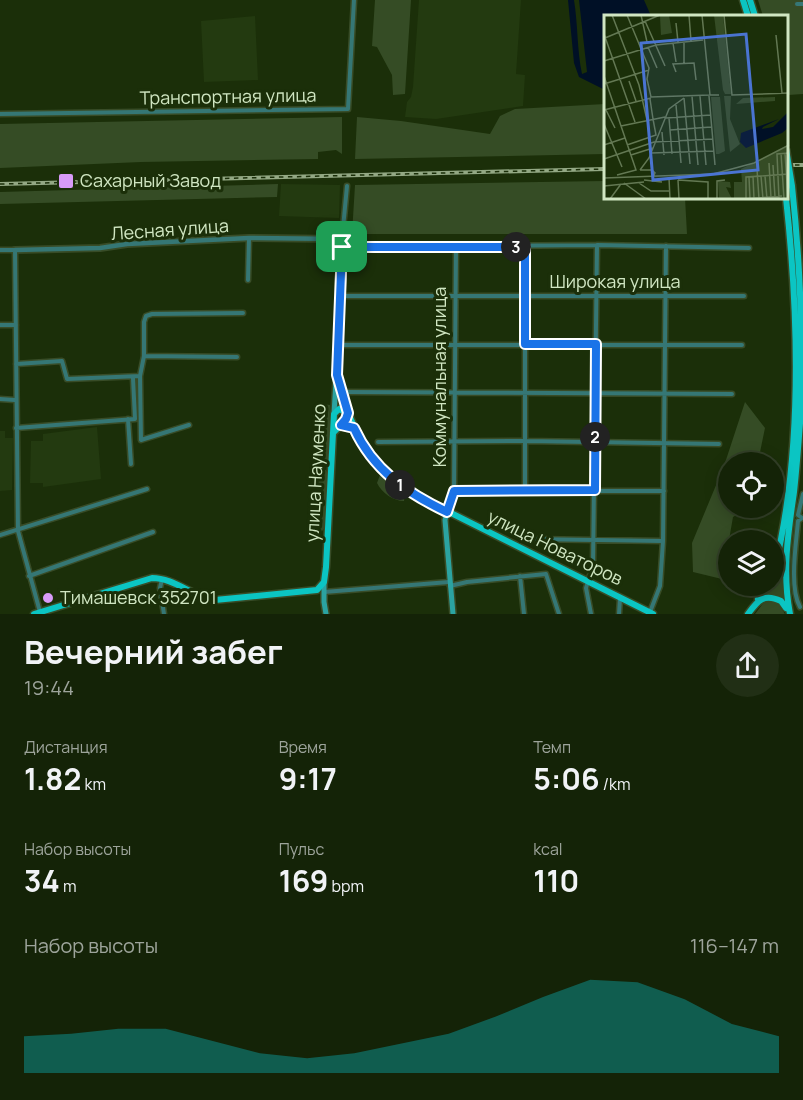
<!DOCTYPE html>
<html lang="ru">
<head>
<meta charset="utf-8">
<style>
  body { margin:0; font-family:Manrope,sans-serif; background:#212f15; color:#f1f3f6; height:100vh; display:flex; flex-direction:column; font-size:22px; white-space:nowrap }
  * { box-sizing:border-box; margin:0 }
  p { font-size:20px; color:#9da49b }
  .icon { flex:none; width:33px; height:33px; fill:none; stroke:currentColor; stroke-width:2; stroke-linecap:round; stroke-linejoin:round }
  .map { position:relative; height:614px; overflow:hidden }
  .drawer { display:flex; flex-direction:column; background:#142307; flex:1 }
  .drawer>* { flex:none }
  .fabs { position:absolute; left:718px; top:452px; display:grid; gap:12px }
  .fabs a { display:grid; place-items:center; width:66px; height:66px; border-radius:50%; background:#142307; box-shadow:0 3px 15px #0003,0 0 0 2px #334028; font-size:30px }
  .pin { position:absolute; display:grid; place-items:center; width:51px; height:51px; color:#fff; margin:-26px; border-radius:12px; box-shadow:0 3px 9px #0006 }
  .km { position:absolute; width:30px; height:30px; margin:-15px; border-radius:50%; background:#222; color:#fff; font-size:16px; line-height:30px; text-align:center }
  .round { display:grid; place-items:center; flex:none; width:63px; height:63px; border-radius:32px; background:#212f15 }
  .head { display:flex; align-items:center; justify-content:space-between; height:102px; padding:0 24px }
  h1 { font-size:33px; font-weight:700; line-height:45px }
  .metrics { display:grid; grid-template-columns:repeat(3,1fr); gap:9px; height:102px; padding:6px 24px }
  .metrics div { display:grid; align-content:center }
  .metrics b { font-size:30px; font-weight:700 }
  .metrics small { font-size:16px; font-weight:400 }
  .metrics p { font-size:16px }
  .chart { height:168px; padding:12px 24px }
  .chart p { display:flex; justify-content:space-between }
  .chart svg { width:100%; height:108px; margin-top:6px; fill:#0f766e; opacity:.7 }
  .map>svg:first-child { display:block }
  .built { fill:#233a10 }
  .green { fill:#354c25 }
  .water { fill:#001026 }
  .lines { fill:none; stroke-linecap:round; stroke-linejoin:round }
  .minor-casing { stroke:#384c27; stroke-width:7 }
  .tertiary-casing { stroke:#384c27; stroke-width:8 }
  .secondary-casing { stroke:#384c27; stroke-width:8 }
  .primary-casing { stroke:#384c27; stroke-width:9 }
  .minor { stroke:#357775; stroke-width:4 }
  .tertiary { stroke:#357775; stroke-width:4.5 }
  .secondary { stroke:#2ba3a1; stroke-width:5 }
  .primary { stroke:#0bc5c3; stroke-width:6 }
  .rail-casing { stroke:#93a884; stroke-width:4 }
  .rail { stroke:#1b2f09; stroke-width:1.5; stroke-dasharray:4.5; stroke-linecap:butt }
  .primary-bridge-casing { stroke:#384c27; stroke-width:9; stroke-linecap:butt }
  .primary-bridge { stroke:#0bc5c3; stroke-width:6 }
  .route-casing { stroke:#fff; stroke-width:12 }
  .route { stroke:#1a73e8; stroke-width:8 }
  .poi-dot { fill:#d89bf8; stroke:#1b2f09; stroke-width:2 }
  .labels { text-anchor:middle; stroke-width:6; stroke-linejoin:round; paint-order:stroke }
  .street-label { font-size:18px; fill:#d0e6c2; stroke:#1b2f09 }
  .poi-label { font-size:18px; fill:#d0e6c2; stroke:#1b2f09; text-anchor:start }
  .inset-road { fill:none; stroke:#637853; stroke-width:1.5 }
  .view { fill:#4a74d2; fill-opacity:0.15; stroke:#4a74d2; stroke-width:3 }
  .inset-edge { fill:none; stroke:#d0e6c2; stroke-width:3 }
</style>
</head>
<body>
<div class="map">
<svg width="803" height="614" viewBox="0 0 803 614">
  <rect width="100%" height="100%" fill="#1b2f09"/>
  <path class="built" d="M419 0H521L516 74 525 75 523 106 436 119 405 117 407 102 411 97 413 87Z
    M255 16 258 80 204 82 201 21Z
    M281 184 340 185 339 218 279 216Z
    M97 427 101 479 43 487V483H30L31 441H43V434Z
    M0 431H5V438H13L12 490 0 491Z"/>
  <path class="green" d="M375 0H411L405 94 393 95 392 75 377 47 372 46Z
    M758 0H803V94L788 95 787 89 786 16H763Z
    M605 104V154L355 159 357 117 401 121 490 134 500 116 515 109Z
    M342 117V154L336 150 318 152V159L141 162 0 168V124Z
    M605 181V198H685L687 234H352L355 185Z
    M278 184 277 197 0 204V192Z
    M790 200H791C797 269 802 337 799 405 795 470 778 536 784 601L775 596 766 595 772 585H774L784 536 798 353 795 256Z
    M745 402 765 428 758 462H729V507H744L743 511 733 517 729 540V570L726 580 693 572 692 543 724 466Z
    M322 404 330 405 328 459 327 463 318 465 320 405Z
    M318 468 326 470 328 474 325 528 321 532 316 531Z
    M380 475 386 477 405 494 404 501C393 501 382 493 377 483Z
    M770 601 777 602 785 614H755L764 602Z"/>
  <path class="water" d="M568 0H574C578 25 577 50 582 74L587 72 579 0H644L651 16H605V90L579 77 574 63Z"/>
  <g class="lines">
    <defs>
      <path id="minor" d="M797 4H803
        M0 114 348 109 354 0
        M342 239 347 186
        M342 247 597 245 749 248
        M525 247V490
        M0 250H15L18 531 40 612
        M248 280 249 238
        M341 296H744
        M0 325H16
        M338 345H742
        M144 356 237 357
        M16 364 62 361 67 379 140 376
        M342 392 732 394
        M0 399 15 400
        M128 419 131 464
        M189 425 141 440 140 376 144 356V322L146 316 152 314 243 313
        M16 428 135 419 133 378
        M378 442 526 441 719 444
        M454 491H664
        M447 511 454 491 456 246
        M802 518 798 515 803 494
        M0 535 147 489
        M529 539 663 541
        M29 576 153 532
        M520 576 524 614
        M162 579 160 588 164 614
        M450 586 467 582 546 574 559 614
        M324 592 449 582
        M800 607C789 587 796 545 798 521L802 518
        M650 612 660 586 663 541 666 246
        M591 614 586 588 593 566 597 245
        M619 614 620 598"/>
      <path id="tertiary" d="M15 250 100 248 127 244 249 238 342 239"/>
      <path id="secondary" d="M338 380 348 413
        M334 414 341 296 342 239
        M447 512 445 520 453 614
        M324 582V602L326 614"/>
      <path id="primary" d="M743 0 748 16
        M750 0 755 16
        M348 413C364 451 379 471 413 494L653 614
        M333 433 341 425 354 428
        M774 571C803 454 799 318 786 198
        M758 599 768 585
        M34 614 152 578C175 578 192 597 215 600L317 590 324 582 326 567 334 414 339 409 348 413
        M748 614C758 600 764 593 781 601L786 608
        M790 614C782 572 788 533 794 492 797 464 799 437 801 410 803 335 800 261 792 186"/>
    </defs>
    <use href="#minor" class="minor-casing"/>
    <use href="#tertiary" class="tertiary-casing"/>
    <use href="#secondary" class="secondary-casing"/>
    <use href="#primary" class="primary-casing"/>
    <use href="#minor" class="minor"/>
    <use href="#tertiary" class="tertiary"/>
    <use href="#secondary" class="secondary"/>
    <use href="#primary" class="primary"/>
    <defs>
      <path id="rail" d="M786 165H803
        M0 184 605 169"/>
    </defs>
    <use href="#rail" class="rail-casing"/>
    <use href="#rail" class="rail"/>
    <defs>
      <path id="primary-bridge" d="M786 149 792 186"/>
    </defs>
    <use href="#primary-bridge" class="primary-bridge-casing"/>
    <use href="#primary-bridge" class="primary-bridge"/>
  </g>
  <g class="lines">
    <defs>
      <path id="route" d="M342 247H525V344H596L595 490 454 491 447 512C407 493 373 470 354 428L341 425 346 419 348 413 337 375Z"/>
    </defs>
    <use href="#route" class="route-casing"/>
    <use href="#route" class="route"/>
  </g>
  <g class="poi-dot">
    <rect x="58" y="173" width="16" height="16" rx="3"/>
    <circle cx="48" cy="598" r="6"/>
  </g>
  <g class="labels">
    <g class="street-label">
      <text transform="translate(228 97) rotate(-1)" y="6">Транспортная улица</text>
      <text transform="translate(170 230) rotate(-4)" y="6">Лесная улица</text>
      <text x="615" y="288">Широкая улица</text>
      <text transform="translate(440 377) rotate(-90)" y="6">Коммунальная улица</text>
      <text transform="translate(316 473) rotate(-87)" y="6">улица Науменко</text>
      <text transform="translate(555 548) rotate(26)" y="6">улица Новаторов</text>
    </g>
    <g class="poi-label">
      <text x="80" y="187">Сахарный Завод</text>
      <text x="60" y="604">Тимашевск 352701</text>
    </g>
  </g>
  <g transform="translate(604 15)">
    <rect width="184" height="184" fill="#1b2f09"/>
    <path d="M65 0 68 18 57 20 56 1ZM110 0H119L127 79H121L119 75ZM120 81H127L126 104 136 129 126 137ZM107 82H116L121 136 115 139H112ZM171 82V86L132 89 139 83ZM184 131V184H130V167H138L137 154ZM114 166 126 167 127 173 122 172 128 184H115Z" fill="#354c25"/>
    <path d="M184 97V113L178 118 142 133 136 127 137 118 175 104 159 112 158 114 169 112Z" fill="#001026"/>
    <path class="inset-road" d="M8 0 35 70 43 105M23 0 45 53 43 64 47 82 106 80M37 0 43 27M85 0 87 26M98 0 106 80H115M120 0 128 80 185 78M41 6 61 51M72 8 74 27M0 19 31 107M172 20 178 78M1 23 56 0M69 28 72 47M44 32 53 53M0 46 52 30 99 25M80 48V27M72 57 69 49 90 48 92 65M0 61 32 155 13 160M25 66 32 86M0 69 45 55M88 81 94 150M96 81 102 150M105 81 111 150M80 83 86 149M46 84 49 104M72 90 77 148M0 95 47 83M2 95 11 113M62 103 107 100M65 103 68 139M0 109 18 152M17 111 61 102M66 115 107 112M58 117 60 140M0 130 21 123M23 130 52 120 49 104M47 138 110 136M177 138 180 184M181 138 184 184M27 140 49 133M0 144 50 127 109 124M165 148 167 183M169 150 171 182M153 154 155 184M36 155 45 143 65 94 80 83M36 155H48L51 158 49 162M149 161 150 184M157 161 159 184M161 161 163 184M145 162 146 184M0 163 109 159 150 148 185 130M65 163 66 184M40 165 58 167M74 165 104 167V184M74 165 75 184M20 168 42 184M35 168 47 176H66M0 171 40 167M6 184 17 169M113 184V166L121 165M140 184 178 181M142 184V162L185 159M175 184 173 139 185 138"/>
    <path class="view" d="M142 19 154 155 49 165 37 28Z"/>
    <rect width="184" height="184" class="inset-edge"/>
  </g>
</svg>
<div class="fabs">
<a><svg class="icon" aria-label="locate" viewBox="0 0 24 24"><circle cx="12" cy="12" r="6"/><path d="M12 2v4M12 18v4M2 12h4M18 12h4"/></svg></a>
<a><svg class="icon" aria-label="layers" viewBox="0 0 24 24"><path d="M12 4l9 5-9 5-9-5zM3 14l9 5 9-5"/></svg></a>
</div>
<div class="pin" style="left:342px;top:247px;background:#1e9e55"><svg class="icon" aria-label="arrive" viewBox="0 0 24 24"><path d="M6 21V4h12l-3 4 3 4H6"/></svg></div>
<b class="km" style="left:400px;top:485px">1</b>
<b class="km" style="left:595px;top:437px">2</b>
<b class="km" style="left:516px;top:247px">3</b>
</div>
<section class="drawer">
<div class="head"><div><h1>Вечерний забег</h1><p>19:44</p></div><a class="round"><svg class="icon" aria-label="share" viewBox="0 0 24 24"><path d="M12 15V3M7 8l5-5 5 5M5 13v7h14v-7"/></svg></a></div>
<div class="metrics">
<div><p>Дистанция</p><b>1.82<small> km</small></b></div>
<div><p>Время</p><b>9:17</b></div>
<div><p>Темп</p><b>5:06<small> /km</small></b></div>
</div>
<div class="metrics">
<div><p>Набор высоты</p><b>34<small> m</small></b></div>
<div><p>Пульс</p><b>169<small> bpm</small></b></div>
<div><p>kcal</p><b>110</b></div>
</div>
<div class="chart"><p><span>Набор высоты</span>116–147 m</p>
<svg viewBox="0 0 160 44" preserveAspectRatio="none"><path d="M0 44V29L10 28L20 26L30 26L40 31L50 36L60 38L70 36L80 32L90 28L100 21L110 13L120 6L130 7L140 14L150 24L160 29V44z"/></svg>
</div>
</section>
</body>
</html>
